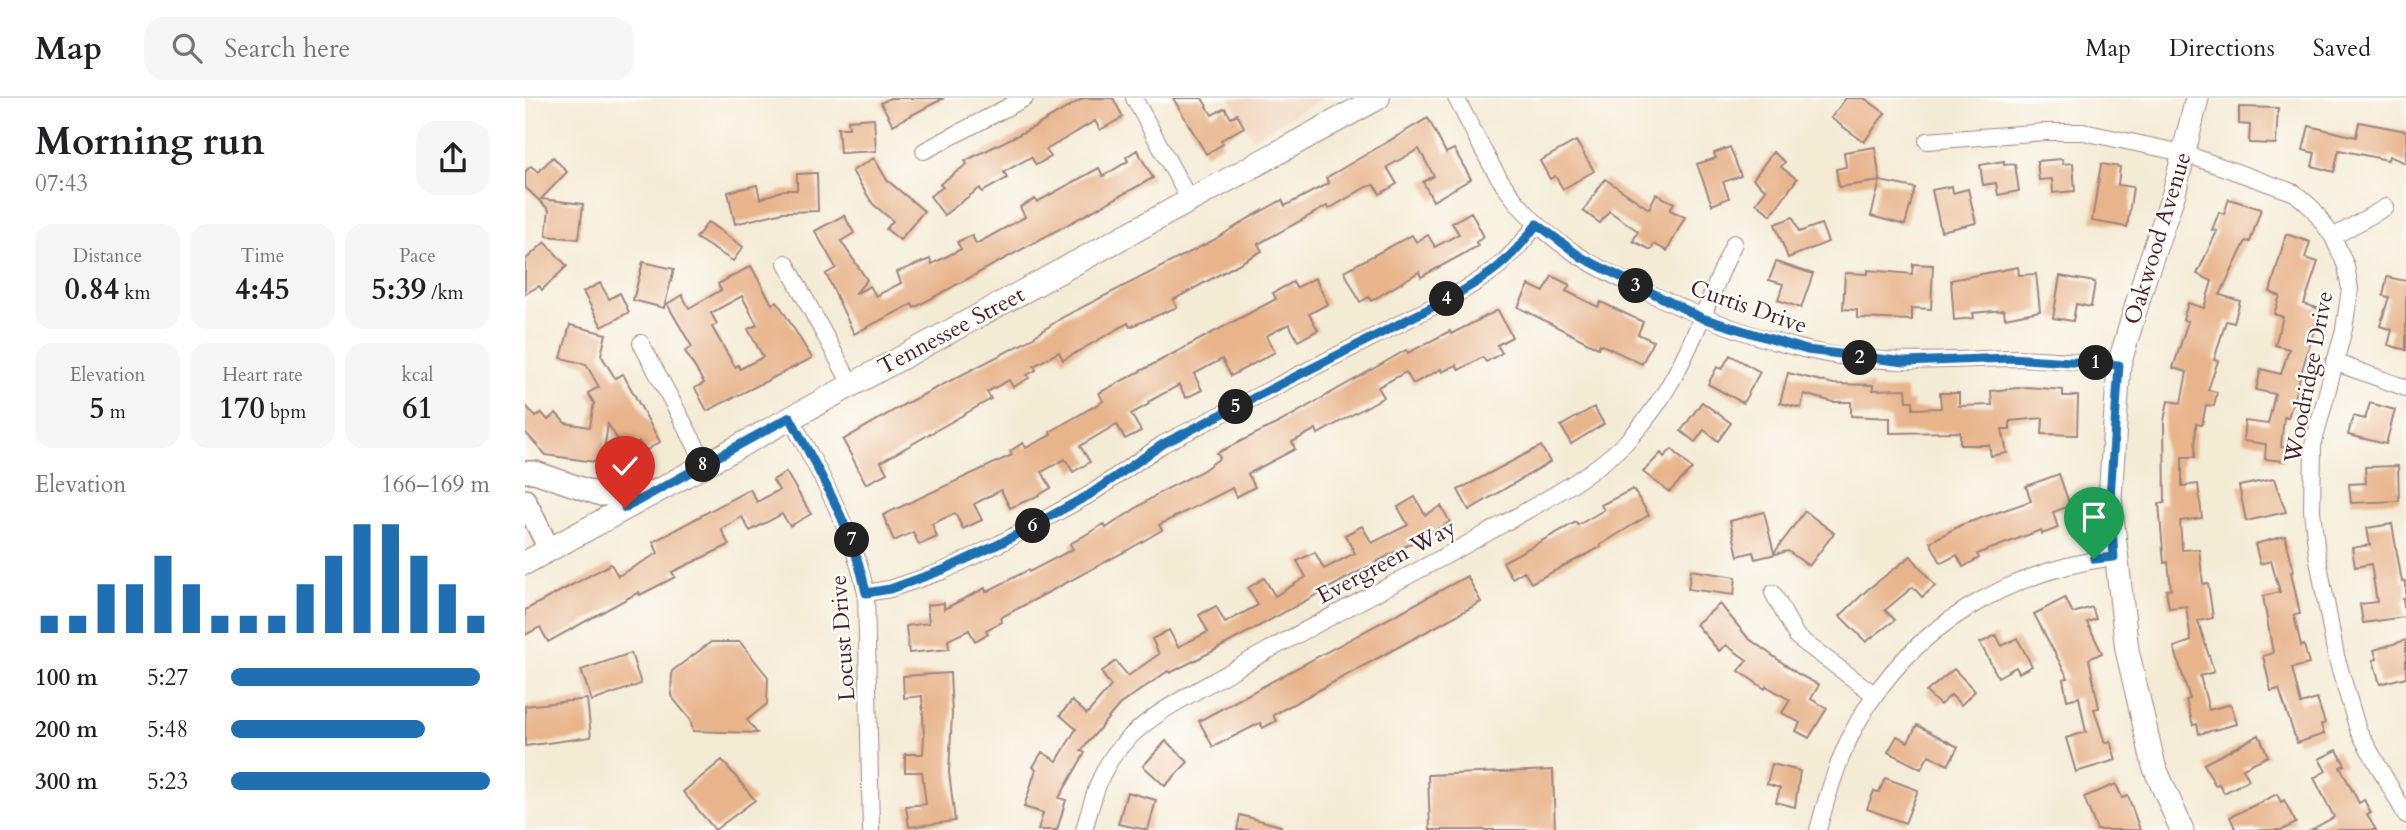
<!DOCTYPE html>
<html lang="en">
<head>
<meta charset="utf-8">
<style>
  body { margin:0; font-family:Cardo,serif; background:#f6f6f6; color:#202124; height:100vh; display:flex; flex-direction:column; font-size:26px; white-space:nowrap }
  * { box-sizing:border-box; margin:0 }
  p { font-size:23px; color:#757577 }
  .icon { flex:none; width:38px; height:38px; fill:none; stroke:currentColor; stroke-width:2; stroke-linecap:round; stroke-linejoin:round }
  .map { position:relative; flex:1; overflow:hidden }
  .drawer { display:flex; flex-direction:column; background:#fff; width:525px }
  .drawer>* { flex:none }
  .pin { position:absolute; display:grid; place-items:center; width:60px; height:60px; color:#fff; margin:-72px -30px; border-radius:50% 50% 50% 0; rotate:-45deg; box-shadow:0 0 7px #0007 }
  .pin .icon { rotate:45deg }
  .km { position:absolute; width:35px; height:35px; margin:-18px; border-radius:50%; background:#222; color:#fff; font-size:19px; line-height:35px; text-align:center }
  .round { display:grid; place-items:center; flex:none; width:74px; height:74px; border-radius:21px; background:#f6f6f6 }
  .overview { display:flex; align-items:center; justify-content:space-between; height:119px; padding:0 35px }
  h1 { font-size:38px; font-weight:800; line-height:52px }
  .stats { display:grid; grid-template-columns:repeat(3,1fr); gap:10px; height:119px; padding:7px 35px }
  .stats div { display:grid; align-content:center; border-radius:18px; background:#f6f6f6; text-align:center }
  .stats b { font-size:30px; font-weight:800 }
  .stats small { font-size:19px; font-weight:400 }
  .stats p { font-size:19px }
  .chart { height:196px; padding:14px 35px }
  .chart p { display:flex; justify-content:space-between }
  .chart svg { width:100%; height:126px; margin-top:7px; stroke:#1f6fb2; stroke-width:6 }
  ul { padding:0 35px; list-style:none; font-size:23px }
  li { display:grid; grid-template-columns:112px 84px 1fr; align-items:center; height:52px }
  li i { height:18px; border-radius:9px; background:#1f6fb2 }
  header { display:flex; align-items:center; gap:42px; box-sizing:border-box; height:98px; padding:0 35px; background:#fff; border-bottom:2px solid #e0e0e0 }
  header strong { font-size:33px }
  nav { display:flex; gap:38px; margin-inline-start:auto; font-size:24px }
  .search { width:490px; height:63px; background:#f6f6f6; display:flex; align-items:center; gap:18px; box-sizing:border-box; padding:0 24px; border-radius:21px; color:#757577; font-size:26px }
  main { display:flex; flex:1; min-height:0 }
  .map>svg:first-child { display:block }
  .built { fill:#f1d5bd }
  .building { fill:#e8b48b; fill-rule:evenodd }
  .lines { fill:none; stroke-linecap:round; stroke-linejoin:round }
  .minor-casing { stroke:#9f8580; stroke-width:18 }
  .tertiary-casing { stroke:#9f8580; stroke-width:24 }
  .secondary-casing { stroke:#9f8580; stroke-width:25 }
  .minor { stroke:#fff; stroke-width:16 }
  .tertiary { stroke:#fff; stroke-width:21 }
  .secondary { stroke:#fff; stroke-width:23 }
  .route-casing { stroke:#fff; stroke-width:14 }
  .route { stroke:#1f6fb2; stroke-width:9 }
  .labels { text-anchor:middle; stroke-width:5; stroke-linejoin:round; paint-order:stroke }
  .street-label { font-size:23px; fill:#4a1f2b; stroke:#fdfcf7 }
</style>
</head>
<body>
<header>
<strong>Map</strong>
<div class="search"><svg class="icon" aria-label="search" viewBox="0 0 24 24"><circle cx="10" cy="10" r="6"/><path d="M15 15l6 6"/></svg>Search here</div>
<nav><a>Map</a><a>Directions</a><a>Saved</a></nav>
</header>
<main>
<section class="drawer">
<div class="overview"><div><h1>Morning run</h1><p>07:43</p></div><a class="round"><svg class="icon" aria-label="share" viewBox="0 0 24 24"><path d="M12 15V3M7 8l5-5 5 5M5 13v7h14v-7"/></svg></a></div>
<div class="stats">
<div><p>Distance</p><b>0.84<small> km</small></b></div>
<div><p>Time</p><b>4:45</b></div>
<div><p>Pace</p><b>5:39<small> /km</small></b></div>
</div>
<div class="stats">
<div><p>Elevation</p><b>5<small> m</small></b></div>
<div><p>Heart rate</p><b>170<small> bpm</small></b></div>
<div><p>kcal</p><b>61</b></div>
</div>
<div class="chart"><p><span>Elevation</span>166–169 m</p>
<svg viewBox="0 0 160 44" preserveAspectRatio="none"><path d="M5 44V38M15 44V38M25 44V27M35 44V27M45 44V17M55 44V27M65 44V38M75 44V38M85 44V38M95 44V27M105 44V17M115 44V6M125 44V6M135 44V17M145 44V27M155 44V38"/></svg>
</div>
<ul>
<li><b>100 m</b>5:27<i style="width:96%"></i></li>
<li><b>200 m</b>5:48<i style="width:75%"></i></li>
<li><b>300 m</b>5:23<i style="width:100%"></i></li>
</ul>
</section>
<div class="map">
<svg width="1881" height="732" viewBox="0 0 1881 732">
  <rect width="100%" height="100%" fill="#fdfcf7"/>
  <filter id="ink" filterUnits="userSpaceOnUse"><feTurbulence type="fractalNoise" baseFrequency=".0143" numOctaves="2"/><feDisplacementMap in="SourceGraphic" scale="14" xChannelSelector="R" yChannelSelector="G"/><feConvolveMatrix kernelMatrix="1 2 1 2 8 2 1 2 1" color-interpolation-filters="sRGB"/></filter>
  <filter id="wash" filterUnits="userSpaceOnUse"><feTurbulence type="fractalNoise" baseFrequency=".00686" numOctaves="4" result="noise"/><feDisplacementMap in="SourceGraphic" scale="28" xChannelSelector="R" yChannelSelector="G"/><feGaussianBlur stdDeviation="1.57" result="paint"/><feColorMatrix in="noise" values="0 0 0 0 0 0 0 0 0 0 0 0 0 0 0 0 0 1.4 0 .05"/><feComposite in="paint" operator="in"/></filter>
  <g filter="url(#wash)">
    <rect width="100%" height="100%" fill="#f4ebd5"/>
    <path class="built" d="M705 0H798L727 40Z"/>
    <g id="blocks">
      <path class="building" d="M365 0H419L368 27 356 5Z
        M559 0H588L598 19 575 32 570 23 521 52 526 59 511 67 506 59 479 74 482 80 457 94 455 90 419 117 405 98 418 89 415 86 442 66 440 63 509 29Z
        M648 0H677L687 17 700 10 706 20 712 16 719 29 696 42 698 46 681 56Z
        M1321 0H1339L1360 15 1339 44 1306 20Z
        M1714 9 1753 10 1751 46 1724 45 1725 27 1714 26Z
        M349 20 351 53 315 55 313 30H324L323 22Z
        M903 20 921 55 929 51 946 81 908 103 898 84 909 78 894 51 862 69 872 86 855 96 849 87 841 89 804 111 802 108 733 146 737 153 648 202 652 209 605 229 603 225 538 262 534 254 509 268 511 272 502 277 504 280 488 289 484 282 462 294 466 301 356 364 362 375 341 386 318 342 380 306 501 244 538 219 689 142 724 120 757 102 760 108 804 85 801 80Z
        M1834 24 1881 33V65L1864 58 1863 62 1814 52 1809 74 1787 68 1790 55 1778 52 1784 28 1831 39Z
        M1051 43 1069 73 1038 91 1030 78 1025 81 1015 63Z
        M1205 49 1216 78 1198 84 1204 100 1187 107 1172 66 1191 60 1189 55Z
        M1350 49 1355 83 1390 90 1380 127 1346 118 1355 83 1314 89 1311 71 1321 69 1319 54Z
        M612 52 628 80 389 210 387 206 329 236 301 176 311 170 290 133 319 117 329 135 316 143 342 182 330 196 345 188 351 198 376 185 372 174 405 161 407 166 436 151 432 144 447 137 451 146 500 119 495 109 510 101 512 104 574 70 578 78 603 63 601 59Z
        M1248 54 1260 64 1256 69 1272 81 1246 117 1231 105 1241 92 1228 81Z
        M28 59 42 74 16 101 58 106 54 141 21 138 24 112 0 89V74L6 68 13 74Z
        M349 60 362 82 399 113 375 142 361 131 368 123 348 106 327 73Z
        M1537 61 1538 66 1548 65 1550 93 1528 95 1527 81 1514 82 1512 63Z
        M1479 63V67L1490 66 1494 93 1473 97 1471 85 1458 87 1455 67Z
        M1576 66 1595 69 1593 87 1608 89 1602 129 1567 123Z
        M292 75 293 113 258 114 210 126 203 94 232 87 235 101 259 92H272V76Z
        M1080 81 1124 111 1131 96 1149 105 1145 112 1160 119 1142 153 1129 146 1126 152 1108 143 1113 133 1084 113 1075 125 1058 113Z
        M1427 88 1428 95 1443 91 1451 125 1416 133 1407 92Z
        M1704 101 1736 111 1725 144 1721 143 1695 197 1715 203 1709 225 1701 223 1689 262 1693 263 1683 292 1692 294 1689 308 1681 307 1677 327 1671 326 1670 359H1657V388L1673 386 1677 420 1655 423 1657 452 1674 451 1678 486 1683 485 1688 520 1673 523 1689 574 1675 578 1684 612 1706 606 1712 626 1674 636 1672 626 1668 627 1661 602 1665 601 1649 549 1666 543 1661 508 1644 510 1641 492 1646 491 1643 464 1639 465 1634 406 1640 405 1639 323 1643 303 1656 305 1662 274 1648 270 1663 223 1658 222 1663 205 1679 210 1687 183 1672 176 1692 133 1687 132 1694 114 1699 116Z
        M946 114 959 139 951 144 953 148 896 179 894 174 846 203 844 199 835 204 819 173 887 137 891 144 903 137 910 149 934 136 927 125Z
        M1268 119 1274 134 1296 126 1303 144 1263 160 1250 126Z
        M183 124 218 149 208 163 171 140Z
        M1761 136 1785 144 1780 160 1793 164 1779 206 1795 211 1763 320 1759 319 1756 349 1760 350 1759 363 1740 361 1741 346 1718 343 1720 323 1743 326 1750 296 1731 292 1736 271 1756 276 1764 251 1750 247 1758 219 1749 216 1755 198 1745 194Z
        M20 144 42 168 17 192 14 188 0 196V162Z
        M118 164 149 171 139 210 108 202Z
        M1251 164 1288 176 1276 210 1253 202 1258 186 1244 182Z
        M1388 166 1408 167 1406 211 1387 210V222L1332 220V212L1318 211 1320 175 1343 176V172L1387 176Z
        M226 168 247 206 252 203 287 260 182 313 170 290 179 285 160 253 167 249 142 206 157 197 164 210 196 192 193 186ZM217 198 232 227 223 231 238 259 215 271 213 267 210 269 187 229 192 226 186 215Z
        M1493 169 1494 177 1511 176 1515 213 1480 220 1479 212 1448 215 1449 220 1429 222 1426 182Z
        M1027 178 1045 187 1041 193 1073 209 1076 204 1118 224 1113 236 1128 243 1117 266 1075 246 1073 250 993 209 1004 187 1019 194Z
        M1535 178 1570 184 1566 209 1551 206 1548 223 1528 220Z
        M1862 179 1881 183V252L1863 247 1867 232 1855 228 1864 199 1858 198Z
        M790 180 803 206 784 216 793 232 773 243 764 226 741 238 750 254 706 278 697 261 669 276 677 292 661 300 654 287 623 304 624 306 606 316 616 333 600 341 592 326 555 348 565 364 548 374 540 361 517 374 526 390 510 399 485 410 476 392 449 406 457 422 438 431 430 415 407 426 412 439 394 447 388 434 369 443 358 417 487 357 485 353 498 345 501 350 526 337 525 334 578 303 574 295 751 201 748 195 768 184 771 190Z
        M75 185 84 201 95 195 104 214 77 229 58 194Z
        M973 212 987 239 972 247 977 255 961 264 958 259 934 272 931 267 917 274 916 271 888 286 881 274 853 289 859 299 793 336 791 331 767 344 770 351 723 376 730 389 711 399 707 390 634 427 637 432 603 452 475 520 477 524 461 532 463 536 450 543 444 532 423 542 424 551 384 555 381 528 404 525 402 507 419 505V511L460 490 461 494 503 472 504 474 548 451 545 446 579 426 581 430 634 395 677 373 695 360 692 355 755 324 881 252 883 255 925 233 926 236Z
        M45 227 81 236 76 257 90 280 98 276 135 344 120 353 114 343 99 352 83 326 77 365 21 357 0 334V307L11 319 16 314 23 322 31 315 40 325 65 329 69 305 63 295 74 289 61 266 36 260Z
        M1205 257 1235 274 1218 305 1183 286 1192 269 1197 271Z
        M1263 275 1309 286 1348 287V292L1381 291 1382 303H1388V311L1416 310 1415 295H1434V308L1467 307 1466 293 1502 289 1538 292V298H1553L1552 337 1517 336 1518 320 1485 323V331H1477L1482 355 1466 358 1464 347H1435V334L1365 335V320L1326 318V304H1308L1279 296 1276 310 1255 305Z
        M1177 304 1206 325 1193 343 1179 332 1170 344 1156 333Z
        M1845 305 1870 312 1861 346 1823 337 1828 318 1840 321Z
        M1069 309 1079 326 1046 346 1036 328Z
        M1016 348 1025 364 944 412 933 392Z
        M1147 351 1167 371 1144 394 1118 374 1136 355 1139 359Z
        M1873 368 1874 403 1826 405 1824 386 1841 385 1840 369Z
        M261 374 286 416 265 428 257 416 225 433 217 419 196 431 204 447 147 474 150 479 115 497 114 494 23 544 15 529 0 537V512L86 466 93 478 133 455 128 444 225 391 232 404 254 392 248 382Z
        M1534 376 1545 408 1528 414 1533 430 1517 436 1516 432 1452 456 1454 460 1438 469 1432 457 1416 465 1405 444 1436 427 1506 403 1501 388Z
        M1749 381 1761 414 1721 423 1714 388Z
        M1108 391 1124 417 1075 447 1076 449 1006 485 999 473 987 480 978 464 1051 424 1053 427 1079 412 1076 407Z
        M890 399 900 417 916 408 925 424 692 551 645 575 643 573 594 607 556 653 560 655 534 700 541 702 532 732H513L518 715 499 709 511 671 508 669 517 654 532 663 551 631 535 617 547 603 562 616 586 588 576 574 591 563 603 578 634 556 627 541 644 532 653 549 683 534 674 517 691 508 700 525 733 507 723 490 739 480 750 498 781 479 772 463 790 454 799 471 830 455 820 437 837 428 847 445 883 427 873 409Z
        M1280 413 1309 435 1284 468 1263 453 1230 461 1228 454 1213 458 1205 423 1239 414 1249 455Z
        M1867 426 1877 484 1881 483V500L1878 501 1880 519 1838 525 1835 506 1852 504 1846 466 1830 469 1827 450 1845 447 1842 430Z
        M1760 438 1769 473 1766 474 1775 516 1769 517 1776 548 1779 547 1784 566 1767 570 1776 606 1792 601 1800 625 1796 627 1799 636 1772 645 1754 591 1746 593 1738 558 1748 555 1738 498 1755 494 1746 463 1735 466 1730 446Z
        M1386 458 1410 488 1397 499 1388 489 1360 512 1370 522 1341 544 1315 518 1342 492Z
        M1166 472 1211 479 1209 497 1163 491Z
        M942 478 956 504 748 617 751 623 738 630 735 625 688 649 674 623Z
        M1540 500 1548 515 1567 509 1571 521 1562 524 1577 555 1564 561 1574 610 1569 611 1580 645 1585 643 1591 662 1551 674 1541 640 1561 634 1554 599 1542 602 1538 581 1543 580 1509 516Z
        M1195 506 1223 540 1273 576 1294 587 1286 601 1302 610 1284 640 1271 633 1275 625 1257 615 1265 602 1241 588 1240 591 1214 573 1222 562 1201 547 1194 553 1171 526Z
        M1471 537 1477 548 1492 540 1507 568 1494 575 1491 569 1473 579 1455 545Z
        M1881 542V579L1855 586 1848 562 1852 561 1849 552Z
        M186 544H215L243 579 242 606 222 622 232 635 168 633 165 621 146 598 147 573Z
        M106 555 116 586 67 603 56 572Z
        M1429 571 1450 593 1436 607 1426 597 1415 607 1401 594Z
        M425 575 427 616 424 674 430 723 384 729 381 708 401 706 397 674H380V656H398L399 638 397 598 379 600 378 578Z
        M62 601 66 639 0 648V608Z
        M1392 627 1433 649 1423 667 1404 657 1396 671 1363 654 1372 638 1383 644Z
        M1734 637 1743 658 1718 670 1724 682 1699 695 1694 686 1690 687 1679 666Z
        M641 643 663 664 640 688 618 668Z
        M1812 652 1820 667 1815 669 1834 705 1839 702 1846 715 1842 717 1851 732H1786L1809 719 1789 680 1801 673 1794 661Z
        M197 662 230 702 190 732 158 694Z
        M1247 666 1275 673 1270 709 1251 704 1255 690 1242 686Z
        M1028 672 1030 732H905L903 677Z
        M1360 680 1393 692 1380 725 1342 711 1349 693 1354 694Z
        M1591 686 1597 700 1603 698 1615 732H1572L1559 699Z
        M602 694 631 702 623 732 593 726Z
        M1752 696 1756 704 1759 702 1771 725 1757 732H1711L1705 719Z
        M715 717 756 728V732H712Z"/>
    </g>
  </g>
  <g filter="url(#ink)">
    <use href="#blocks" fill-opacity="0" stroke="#9f8580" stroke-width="2"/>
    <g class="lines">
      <defs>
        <path id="minor" d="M609 0 665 103
          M931 0C951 37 968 78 996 109 1028 147 1074 171 1118 192 1170 217 1225 239 1282 252 1349 268 1415 262 1483 260 1520 260 1557 265 1594 267
          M1402 43 1520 34H1558L1658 55 1770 95 1788 111 1808 139 1821 168 1825 191 1819 231 1788 347 1787 412 1792 456 1811 558 1833 632 1881 717
          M399 53 500 0
          M1808 139 1861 109
          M261 165 326 286
          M116 245 180 365
          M1809 264 1881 290
          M265 319C295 376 328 432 341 495L346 732
          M341 495 365 491 418 473 474 446 564 397 638 346 925 200C966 177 983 164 1012 126
          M1248 495 1272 539 1350 597
          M559 732C567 705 573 677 591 654 618 619 665 597 703 575 793 523 887 478 978 426 1020 402 1066 379 1101 344 1156 289 1177 214 1209 145
          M1293 732C1303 695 1315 655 1334 622 1387 528 1484 473 1589 459"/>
        <path id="tertiary" d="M0 374H10L76 397 131 393
          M0 402 24 451"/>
        <path id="secondary" d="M0 465 853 0
          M1657 732 1629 668 1602 552 1585 400 1594 267 1620 179 1649 95 1672 0"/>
      </defs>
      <use href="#minor" class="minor-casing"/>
      <use href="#tertiary" class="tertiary-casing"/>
      <use href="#secondary" class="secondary-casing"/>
      <use href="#minor" class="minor"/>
      <use href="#tertiary" class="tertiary"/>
      <use href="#secondary" class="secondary"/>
    </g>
  </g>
  <g class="lines" filter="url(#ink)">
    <defs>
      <path id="route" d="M100 410 265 319C295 376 329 432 341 495L365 491 418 472 474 446 564 397 638 346 925 200C966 177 984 164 1012 126L1056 159 1177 220 1282 252 1380 264 1485 260 1594 267 1585 400 1589 459 1569 461"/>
    </defs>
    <use href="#route" class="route-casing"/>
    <use href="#route" class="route"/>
  </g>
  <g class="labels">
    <g class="street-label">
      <text transform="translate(1632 140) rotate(-73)" y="8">Oakwood Avenue</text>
      <text transform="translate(1224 208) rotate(19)" y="8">Curtis Drive</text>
      <text transform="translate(426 232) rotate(-28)" y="8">Tennessee Street</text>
      <text transform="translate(1783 279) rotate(-79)" y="8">Woodridge Drive</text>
      <text transform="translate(861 463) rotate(-28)" y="8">Evergreen Way</text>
      <text transform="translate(317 540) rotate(-94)" y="8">Locust Drive</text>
    </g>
  </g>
</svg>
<div class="pin" style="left:1569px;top:461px;background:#1e9e55"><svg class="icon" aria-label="arrive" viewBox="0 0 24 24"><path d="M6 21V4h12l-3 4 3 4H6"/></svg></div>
<div class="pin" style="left:100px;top:410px;background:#d93025"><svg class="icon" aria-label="check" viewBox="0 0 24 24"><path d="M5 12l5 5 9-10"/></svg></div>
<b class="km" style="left:1571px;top:265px">1</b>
<b class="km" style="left:1335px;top:260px">2</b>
<b class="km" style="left:1111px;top:188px">3</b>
<b class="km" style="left:922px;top:201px">4</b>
<b class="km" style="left:711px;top:309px">5</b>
<b class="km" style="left:508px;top:428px">6</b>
<b class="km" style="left:327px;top:442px">7</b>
<b class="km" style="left:178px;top:367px">8</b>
</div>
</main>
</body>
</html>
